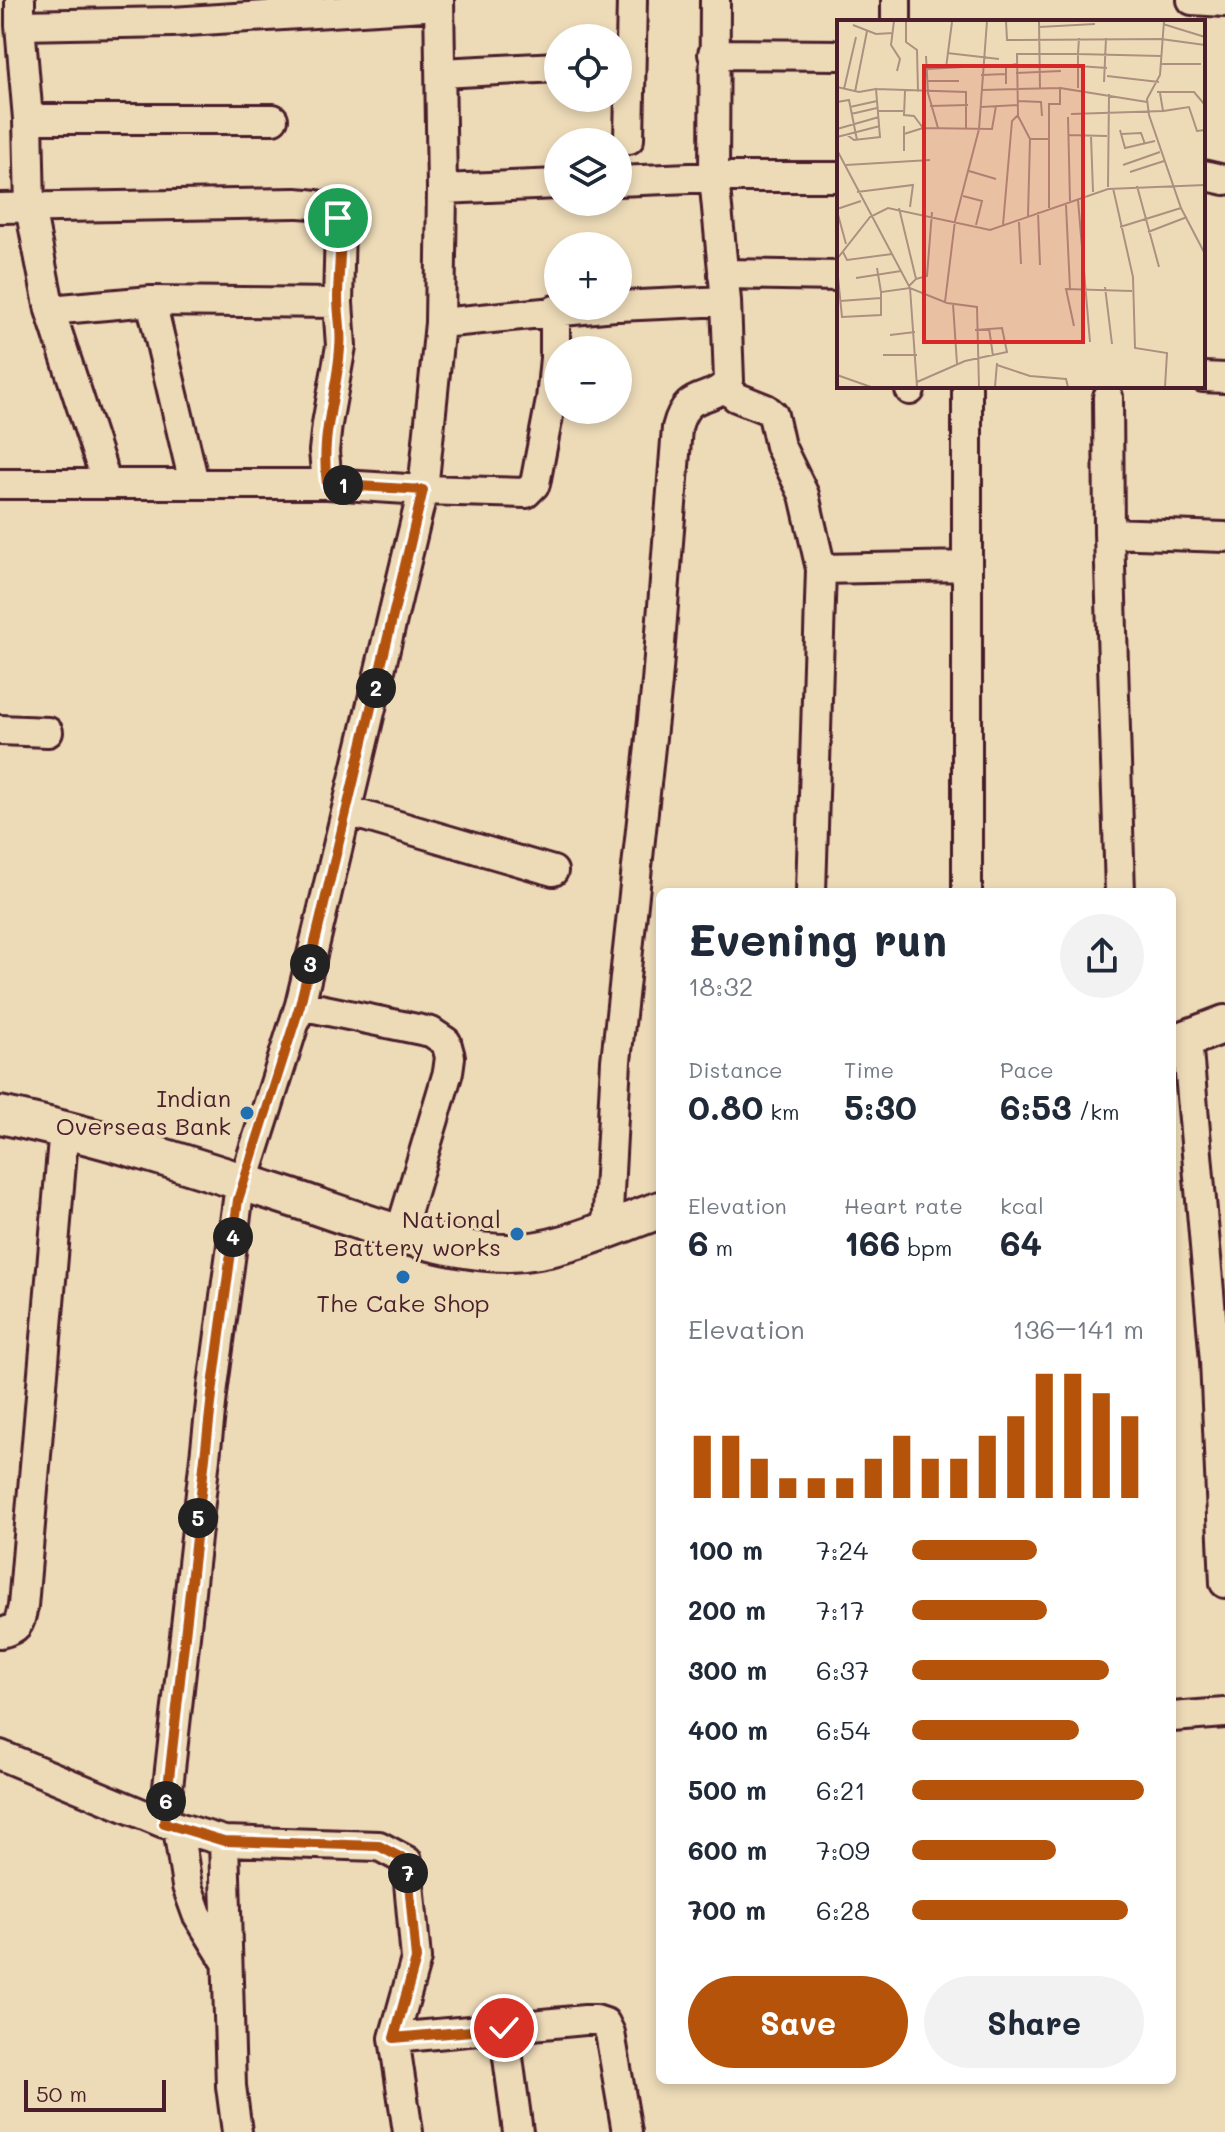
<!DOCTYPE html>
<html lang="en">
<head>
<meta charset="utf-8">
<style>
  body { margin:0; font-family:Mali,sans-serif; background:#f2f2f3; color:#1f2937; height:100vh; display:flex; flex-direction:column; font-size:30px; white-space:nowrap }
  * { box-sizing:border-box; margin:0 }
  p { font-size:26px; color:#747a83 }
  .icon { flex:none; width:44px; height:44px; fill:none; stroke:currentColor; stroke-width:2; stroke-linecap:round; stroke-linejoin:round }
  .map { position:relative; flex:1; overflow:hidden }
  .details { position:absolute; left:656px; top:888px; width:520px; height:1196px; display:flex; flex-direction:column; background:#fff; border-radius:12px; box-shadow:0 4px 12px #0003 }
  .details>* { flex:none }
  .fabs { position:absolute; left:544px; top:24px; display:grid; gap:16px }
  .fabs a { display:grid; place-items:center; width:88px; height:88px; border-radius:50%; background:#fff; box-shadow:0 4px 12px #0003; font-size:40px }
  .scale { position:absolute; left:24px; bottom:20px; width:142px; box-sizing:border-box; padding-left:8px; border:4px solid #4a1f2b; border-top:0; font-size:22px; line-height:28px; white-space:nowrap; color:#4a1f2b; -webkit-text-stroke:6px #eddbb8; paint-order:stroke }
  .pin { position:absolute; display:grid; place-items:center; width:68px; height:68px; color:#fff; margin:-34px; border:4px solid #fff; border-radius:50%; box-shadow:0 2px 8px #0007 }
  .km { position:absolute; width:40px; height:40px; margin:-20px; border-radius:50%; background:#222; color:#fff; font-size:22px; line-height:40px; text-align:center }
  .round { display:grid; place-items:center; flex:none; width:84px; height:84px; border-radius:42px; background:#f2f2f3 }
  .summary { display:flex; align-items:center; justify-content:space-between; height:136px; padding:0 32px }
  h1 { font-size:44px; font-weight:700; line-height:60px }
  .metrics { display:grid; grid-template-columns:repeat(3,1fr); gap:12px; height:136px; padding:8px 32px }
  .metrics div { display:grid; align-content:center }
  .metrics b { font-size:34px; font-weight:700 }
  .metrics small { font-size:22px; font-weight:400 }
  .metrics p { font-size:22px }
  .chart { height:224px; padding:16px 32px }
  .chart p { display:flex; justify-content:space-between }
  .chart svg { width:100%; height:144px; margin-top:8px; stroke:#b45309; stroke-width:6 }
  .primary-button { display:flex; gap:16px; margin-top:auto; padding:16px 32px }
  .primary-button a { flex:1; height:92px; border-radius:48px; background:#b45309; color:#fff; font-size:32px; font-weight:700; line-height:92px; text-align:center }
  .primary-button a+a { background:#f2f2f3; color:#1f2937 }
  ul { padding:0 32px; list-style:none; font-size:26px }
  li { display:grid; grid-template-columns:128px 96px 1fr; align-items:center; height:60px }
  li i { height:20px; border-radius:10px; background:#b45309 }
  .map>svg:first-child { display:block }
  .lines { fill:none; stroke-linecap:round; stroke-linejoin:round }
  .minor-casing { stroke:#4a1f2b; stroke-width:34 }
  .major-casing { stroke:#4a1f2b; stroke-width:42 }
  .minor { stroke:#eddbb8; stroke-width:28 }
  .major { stroke:#eddbb8; stroke-width:36 }
  .route-casing { stroke:#fff; stroke-width:16 }
  .route { stroke:#b45309; stroke-width:10 }
  .poi-dot { fill:#1f6fb2; stroke:#eddbb8; stroke-width:3 }
  .labels { text-anchor:middle; stroke-width:6; stroke-linejoin:round; paint-order:stroke }
  .poi-label { font-size:24px; fill:#4a1f2b; stroke:#eddbb8; text-anchor:end }
  .inset-road { fill:none; stroke:#ac9080; stroke-width:2 }
  .view { fill:#d62828; fill-opacity:0.15; stroke:#d62828; stroke-width:4 }
  .inset-edge { fill:none; stroke:#4a1f2b; stroke-width:4 }
</style>
</head>
<body>
<div class="map">
<svg width="1225" height="2132" viewBox="0 0 1225 2132">
  <rect width="100%" height="100%" fill="#eddbb8"/>
  <filter id="ink" filterUnits="userSpaceOnUse"><feTurbulence type="fractalNoise" baseFrequency=".0125" numOctaves="2"/><feDisplacementMap in="SourceGraphic" scale="16" xChannelSelector="R" yChannelSelector="G"/><feConvolveMatrix kernelMatrix="1 2 1 2 8 2 1 2 1" color-interpolation-filters="sRGB"/></filter>
  <g filter="url(#ink)">
    <g class="lines">
      <defs>
        <path id="minor" d="M20 0V25L28 119 30 208 50 310 107 484
          M896 0V22
          M1192 0 1225 2
          M20 25 172 22 439 5
          M713 54 839 55
          M441 73 558 67
          M28 119H273
          M629 139 632 0
          M1203 175 1225 180
          M618 181 714 177H839
          M442 189 558 184
          M0 208 296 203C315 204 336 204 340 227L338 303 341 346 327 424 324 451 327 484
          M723 274 839 276
          M151 301 194 483
          M618 306 726 301
          M50 310 151 301 338 303
          M440 323 615 306
          M1203 377 1225 378
          M726 386 736 397 766 409 773 415 780 446 804 495 821 569
          M910 386V390
          M967 386V892
          M1108 397 1109 533 1120 892
          M0 484H327L423 490 526 493 535 484 551 400 555 358V310
          M1109 533 1225 537
          M0 730 48 732
          M347 811 553 871
          M811 892 821 569 966 566
          M300 1005 431 1032 446 1042 450 1057 448 1072 400 1233
          M1187 1039 1215 1361 1225 1583
          M607 1229 616 1061 657 682 677 428C687 387 711 405 729 381L726 301 714 177 715 0
          M0 1633C19 1629 19 1624 23 1606L64 1128
          M1172 1717 1225 1713
          M0 1755 164 1823 224 1841 379 1846 407 1861 416 1959 394 2038 408 2132
          M164 1823 213 1386 238 1200 300 1005 423 490 440 323 442 189 439 0
          M178 1828 187 1886 197 1914 226 1961
          M224 1841 231 2086 237 2132
          M504 2028 518 2132
          M394 2038 585 2020H596L605 2023 610 2033 627 2132"/>
        <path id="major" d="M1172 1044 1225 1024
          M0 1115C101 1136 200 1168 298 1200 361 1221 442 1253 509 1253 561 1252 611 1227 660 1210"/>
      </defs>
      <use href="#minor" class="minor-casing"/>
      <use href="#major" class="major-casing"/>
      <use href="#minor" class="minor"/>
      <use href="#major" class="major"/>
    </g>
  </g>
  <g class="lines" filter="url(#ink)">
    <defs>
      <path id="route" d="M338 218C343 244 338 272 338 298 338 315 342 332 340 348 337 396 320 433 327 484L423 490 300 1005 238 1200 213 1386 164 1823 224 1841 379 1846 407 1861 416 1959 394 2038 504 2028"/>
    </defs>
    <use href="#route" class="route-casing"/>
    <use href="#route" class="route"/>
  </g>
  <g class="poi-dot">
    <circle cx="247" cy="1113" r="8"/>
    <circle cx="517" cy="1234" r="8"/>
    <circle cx="403" cy="1277" r="8"/>
  </g>
  <g class="labels">
    <g class="poi-label">
      <text x="231" y="1107">Indian<tspan x="231" dy="28">Overseas Bank</tspan></text>
      <text x="501" y="1228">National<tspan x="501" dy="28">Battery works</tspan></text>
      <text x="403" y="1312" text-anchor="middle">The Cake Shop</text>
    </g>
  </g>
  <g transform="translate(837 20)">
    <rect width="368" height="368" fill="#eddbb8"/>
    <path class="inset-road" d="M57 1 54 25 63 39 60 51M69 1V22L80 30 81 72M169 1 170 20 324 19 368 25M202 1 203 69M327 1 323 55 310 79 312 95 344 188 368 234M326 4 368 17M16 5 39 14 56 13M202 7 258 4M242 18 241 34 324 36M110 33 162 39M89 36 91 73 101 108M324 44H364M241 46 270 48M109 48 115 2M90 49 144 46M179 53 224 51M144 55 169 54M270 56 322 62M91 61H122M267 62 269 18M169 64V46L180 44M0 67 22 72 39 69 43 117 17 120 9 114M7 69 19 17M39 69 129 72V108M144 70 223 68M68 71 67 95 77 96 86 108M18 72 30 11M320 72H357L368 85M323 73 326 91 352 87 360 111 368 110M181 81 204 82 205 96M0 82 12 80 20 120M93 86 131 85M13 87 40 81M144 87 181 85M41 91H66M14 94 40 88M234 94 327 91M181 96 193 119M231 97 233 181M67 106V131M0 109 42 97M283 110 288 128 318 121M67 114 86 108 155 109 159 86M284 114 304 113 308 124M231 115 270 116M254 116 256 172M0 117 43 106M0 130 73 268 80 367M9 145 93 140M286 145 323 132M132 151 159 159M293 152 327 141M300 166 322 247M271 167 272 74M276 168 296 257 298 328 330 333 328 367M20 172 76 165 73 187M126 176 145 181 139 205M241 180 253 322M229 185 233 269M62 188 79 259 72 266M212 188V84H223V68L310 82M0 189 24 181M0 191 9 224M201 192 203 245M191 196 193 119H212M182 202 184 244M166 205 175 101 181 95 180 34H241V68M283 207 344 188M311 212 350 197M6 232 10 240 55 234M0 239 33 197 51 188 153 210 271 169 368 165M0 247 5 297 44 295V272L73 268 110 283 140 287 142 367M40 248 44 272M19 258 64 251M79 259 90 256 95 192M268 267 275 324M3 281 44 278M108 282 118 201 142 109 150 1M116 284 120 344M237 306 229 269 295 271M152 308 156 336M53 315 78 312M46 335H80M160 345 193 356 229 359 231 367M0 355 34 367M80 362 128 341 170 332 165 308 138 310M158 367 160 343"/>
    <path class="view" d="M87 46H246V322H87Z"/>
    <rect width="368" height="368" class="inset-edge"/>
  </g>
</svg>
<div class="fabs">
<a><svg class="icon" aria-label="locate" viewBox="0 0 24 24"><circle cx="12" cy="12" r="6"/><path d="M12 2v4M12 18v4M2 12h4M18 12h4"/></svg></a>
<a><svg class="icon" aria-label="layers" viewBox="0 0 24 24"><path d="M12 4l9 5-9 5-9-5zM3 14l9 5 9-5"/></svg></a>
<a>+</a>
<a>−</a>
</div>
<div class="scale">50 m</div>
<div class="pin" style="left:338px;top:218px;background:#1e9e55"><svg class="icon" aria-label="arrive" viewBox="0 0 24 24"><path d="M6 21V4h12l-3 4 3 4H6"/></svg></div>
<div class="pin" style="left:504px;top:2028px;background:#d93025"><svg class="icon" aria-label="check" viewBox="0 0 24 24"><path d="M5 12l5 5 9-10"/></svg></div>
<b class="km" style="left:343px;top:485px">1</b>
<b class="km" style="left:376px;top:688px">2</b>
<b class="km" style="left:310px;top:964px">3</b>
<b class="km" style="left:233px;top:1237px">4</b>
<b class="km" style="left:198px;top:1518px">5</b>
<b class="km" style="left:166px;top:1801px">6</b>
<b class="km" style="left:408px;top:1873px">7</b>
<section class="details">
<div class="summary"><div><h1>Evening run</h1><p>18:32</p></div><a class="round"><svg class="icon" aria-label="share" viewBox="0 0 24 24"><path d="M12 15V3M7 8l5-5 5 5M5 13v7h14v-7"/></svg></a></div>
<div class="metrics">
<div><p>Distance</p><b>0.80<small> km</small></b></div>
<div><p>Time</p><b>5:30</b></div>
<div><p>Pace</p><b>6:53<small> /km</small></b></div>
</div>
<div class="metrics">
<div><p>Elevation</p><b>6<small> m</small></b></div>
<div><p>Heart rate</p><b>166<small> bpm</small></b></div>
<div><p>kcal</p><b>64</b></div>
</div>
<div class="chart"><p><span>Elevation</span>136–141 m</p>
<svg viewBox="0 0 160 44" preserveAspectRatio="none"><path d="M5 44V25M15 44V25M25 44V32M35 44V38M45 44V38M55 44V38M65 44V32M75 44V25M85 44V32M95 44V32M105 44V25M115 44V19M125 44V6M135 44V6M145 44V12M155 44V19"/></svg>
</div>
<ul>
<li><b>100 m</b>7:24<i style="width:54%"></i></li>
<li><b>200 m</b>7:17<i style="width:58%"></i></li>
<li><b>300 m</b>6:37<i style="width:85%"></i></li>
<li><b>400 m</b>6:54<i style="width:72%"></i></li>
<li><b>500 m</b>6:21<i style="width:100%"></i></li>
<li><b>600 m</b>7:09<i style="width:62%"></i></li>
<li><b>700 m</b>6:28<i style="width:93%"></i></li>
</ul>
<div class="primary-button"><a>Save</a><a>Share</a></div>
</section>
</div>
</body>
</html>
